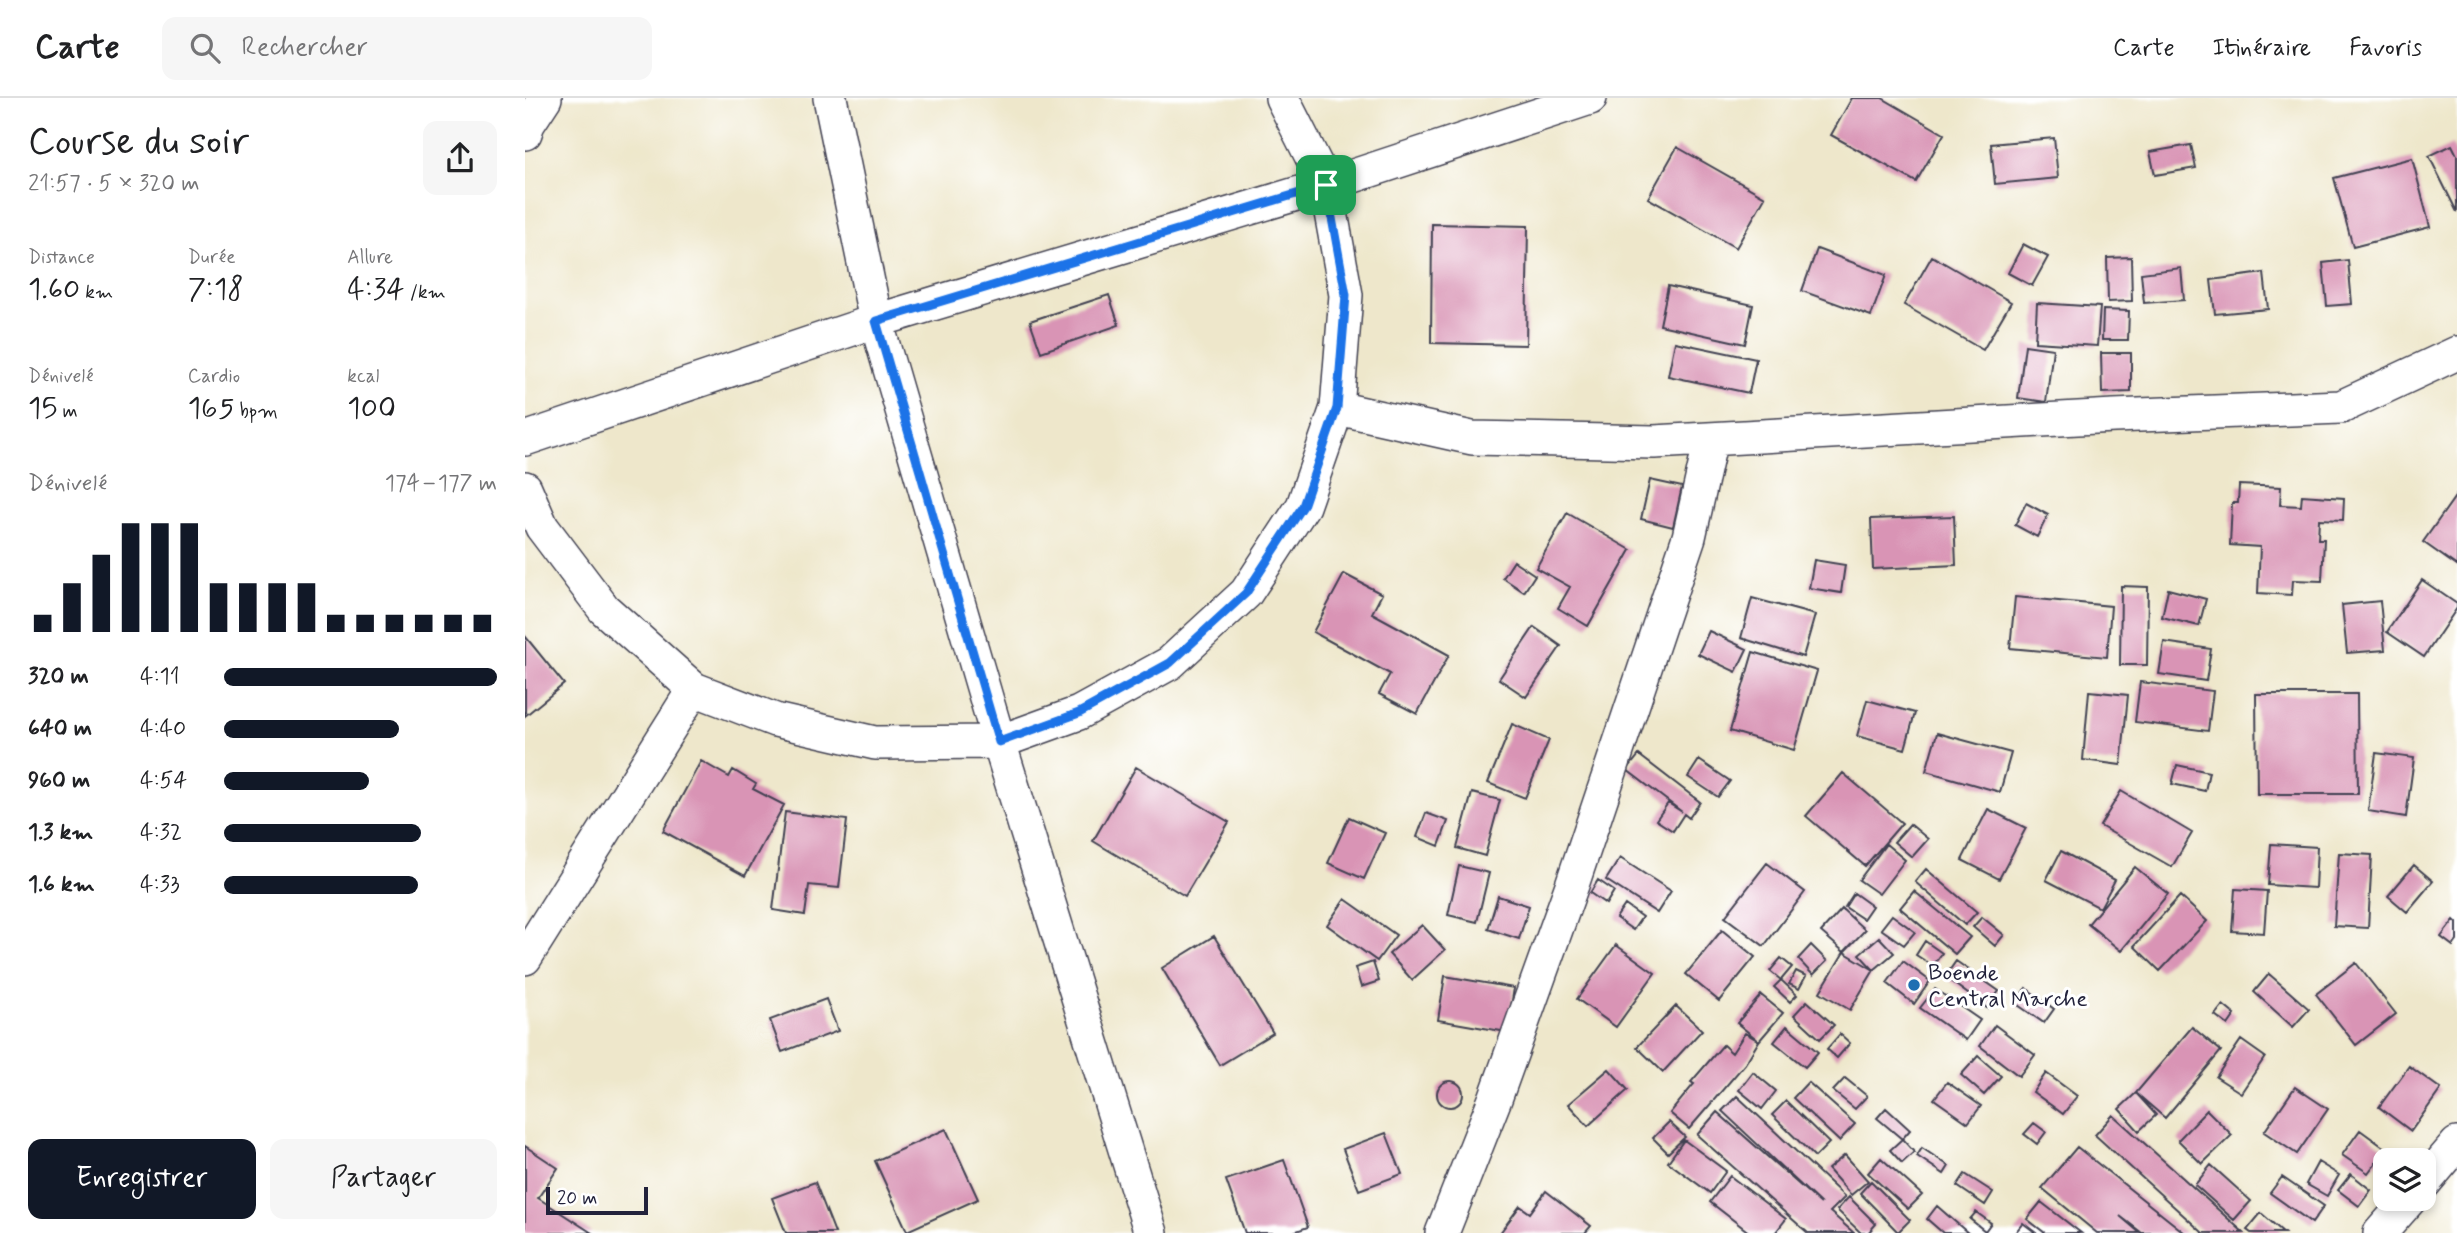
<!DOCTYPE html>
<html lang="fr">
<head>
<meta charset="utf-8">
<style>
  body { margin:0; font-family:Mynerve,sans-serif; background:#f6f6f6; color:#202124; height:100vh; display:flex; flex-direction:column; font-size:26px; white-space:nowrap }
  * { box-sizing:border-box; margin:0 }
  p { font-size:23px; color:#757577 }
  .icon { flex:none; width:38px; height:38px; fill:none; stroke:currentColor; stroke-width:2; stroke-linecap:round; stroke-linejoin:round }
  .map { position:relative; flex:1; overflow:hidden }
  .panel { display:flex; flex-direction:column; background:#fff; width:525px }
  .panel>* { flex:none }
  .controls { position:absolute; left:1848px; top:1050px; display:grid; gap:14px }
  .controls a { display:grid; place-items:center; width:63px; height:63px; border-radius:14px; background:#fff; box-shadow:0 4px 10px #0003; font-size:35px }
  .scale { position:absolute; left:21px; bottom:18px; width:102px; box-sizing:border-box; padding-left:7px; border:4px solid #22223b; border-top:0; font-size:19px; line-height:24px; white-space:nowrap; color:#22223b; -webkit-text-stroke:5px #fff; paint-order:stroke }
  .pin { position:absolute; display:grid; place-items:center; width:60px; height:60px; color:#fff; margin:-30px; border-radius:14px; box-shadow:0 4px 10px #0006 }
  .round { display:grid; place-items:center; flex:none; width:74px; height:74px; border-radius:14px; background:#f6f6f6 }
  .headline { display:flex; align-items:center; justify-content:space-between; height:119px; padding:0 28px }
  h1 { font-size:38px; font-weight:600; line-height:52px }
  .figures { display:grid; grid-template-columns:repeat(3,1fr); gap:10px; height:119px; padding:7px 28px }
  .figures div { display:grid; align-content:center }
  .figures b { font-size:30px; font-weight:600 }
  .figures small { font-size:19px; font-weight:400 }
  .figures p { font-size:19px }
  .chart { height:196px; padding:14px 28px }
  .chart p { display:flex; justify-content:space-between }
  .chart svg { width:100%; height:126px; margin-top:7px; stroke:#111827; stroke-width:6 }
  .cta { display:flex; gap:14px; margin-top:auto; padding:14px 28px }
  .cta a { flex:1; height:80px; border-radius:14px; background:#111827; color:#fff; font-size:28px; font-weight:600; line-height:80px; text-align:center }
  .cta a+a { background:#f6f6f6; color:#202124 }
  ul { padding:0 28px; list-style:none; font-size:23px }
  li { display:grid; grid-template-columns:112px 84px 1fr; align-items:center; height:52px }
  li i { height:18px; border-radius:9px; background:#111827 }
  header { display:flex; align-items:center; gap:42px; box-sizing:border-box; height:98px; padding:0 35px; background:#fff; border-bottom:2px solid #e0e0e0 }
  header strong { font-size:33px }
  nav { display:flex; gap:38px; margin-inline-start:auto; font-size:24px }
  .search { width:490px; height:63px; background:#f6f6f6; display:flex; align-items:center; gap:18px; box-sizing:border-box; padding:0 24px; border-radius:14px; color:#757577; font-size:26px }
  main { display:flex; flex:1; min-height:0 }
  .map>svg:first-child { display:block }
  .building { fill:#d994b5 }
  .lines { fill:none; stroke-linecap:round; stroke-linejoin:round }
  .street-casing { stroke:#414051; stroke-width:36 }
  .street { stroke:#fff; stroke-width:33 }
  .route-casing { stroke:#fff; stroke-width:14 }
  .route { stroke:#1a73e8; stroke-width:9 }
  .poi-dot { fill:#1f6fb2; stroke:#fff; stroke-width:2.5 }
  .labels { text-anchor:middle; stroke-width:6; stroke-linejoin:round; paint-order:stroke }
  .poi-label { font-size:23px; fill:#22223b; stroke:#fff; text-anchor:start }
</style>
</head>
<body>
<header>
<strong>Carte</strong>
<div class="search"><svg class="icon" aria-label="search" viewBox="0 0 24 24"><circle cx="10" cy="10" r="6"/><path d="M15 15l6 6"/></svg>Rechercher</div>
<nav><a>Carte</a><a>Itinéraire</a><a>Favoris</a></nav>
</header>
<main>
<section class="panel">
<div class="headline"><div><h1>Course du soir</h1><p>21:57 · 5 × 320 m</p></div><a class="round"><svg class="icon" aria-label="share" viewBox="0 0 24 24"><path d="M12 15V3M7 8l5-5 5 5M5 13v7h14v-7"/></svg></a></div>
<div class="figures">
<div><p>Distance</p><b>1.60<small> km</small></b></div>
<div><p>Durée</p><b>7:18</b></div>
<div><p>Allure</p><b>4:34<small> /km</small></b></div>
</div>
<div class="figures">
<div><p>Dénivelé</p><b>15<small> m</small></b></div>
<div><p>Cardio</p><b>165<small> bpm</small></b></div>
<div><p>kcal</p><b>100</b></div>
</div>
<div class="chart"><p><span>Dénivelé</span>174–177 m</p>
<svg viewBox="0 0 160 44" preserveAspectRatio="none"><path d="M5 44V38M15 44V27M25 44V17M35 44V6M45 44V6M55 44V6M65 44V27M75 44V27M85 44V27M95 44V27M105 44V38M115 44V38M125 44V38M135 44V38M145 44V38M155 44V38"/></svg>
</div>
<ul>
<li><b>320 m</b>4:11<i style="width:100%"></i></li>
<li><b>640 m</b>4:40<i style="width:64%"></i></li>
<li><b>960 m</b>4:54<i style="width:53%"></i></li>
<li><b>1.3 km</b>4:32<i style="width:72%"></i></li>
<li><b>1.6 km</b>4:33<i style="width:71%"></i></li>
</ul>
<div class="cta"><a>Enregistrer</a><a>Partager</a></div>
</section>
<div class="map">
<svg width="1932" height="1135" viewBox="0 0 1932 1135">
  <rect width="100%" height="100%" fill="#fff"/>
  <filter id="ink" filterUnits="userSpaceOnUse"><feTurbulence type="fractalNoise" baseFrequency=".0143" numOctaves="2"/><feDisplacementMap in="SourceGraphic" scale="14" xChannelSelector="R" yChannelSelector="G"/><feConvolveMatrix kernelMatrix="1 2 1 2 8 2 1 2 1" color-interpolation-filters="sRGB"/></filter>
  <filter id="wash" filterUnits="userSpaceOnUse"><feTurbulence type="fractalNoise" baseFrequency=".00686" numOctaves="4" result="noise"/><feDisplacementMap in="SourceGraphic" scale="28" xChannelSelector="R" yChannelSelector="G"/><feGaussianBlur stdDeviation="1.57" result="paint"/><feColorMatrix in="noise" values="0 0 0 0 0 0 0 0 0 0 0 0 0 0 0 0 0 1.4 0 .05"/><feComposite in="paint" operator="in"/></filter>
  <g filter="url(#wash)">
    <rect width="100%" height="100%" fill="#eee7cb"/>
    <g id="blocks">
      <path class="building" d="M1327 0H1357L1419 36 1391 84 1306 37Z
        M1529 40 1533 80 1470 86 1466 46Z
        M1666 47 1671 70 1630 77 1625 54Z
        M1927 47 1932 57V114L1904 58Z
        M1152 49 1240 99 1211 150 1123 100Z
        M1887 60 1905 129 1828 149 1809 80Z
        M907 126 1003 128 1001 247 906 245Z
        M1498 146 1523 159 1507 188 1483 175Z
        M1292 151 1361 177 1346 218 1277 193Z
        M1407 158 1486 204 1458 252 1379 207Z
        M1606 159 1607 203 1583 204 1582 160Z
        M1823 162 1827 206 1802 208 1798 165Z
        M1656 170 1659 202 1619 205 1616 175Z
        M1739 175 1743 211 1690 216 1686 182Z
        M1143 188 1228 207 1220 246 1135 227Z
        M584 197 594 227 516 254 505 223Z
        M1512 205 1575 209 1572 248 1510 244Z
        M1578 212 1604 213 1603 242H1577Z
        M1150 244 1231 261 1224 295 1143 278Z
        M1500 247 1528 251 1521 304 1493 300Z
        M1576 255H1606V294L1577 295Z
        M1125 382 1157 389 1148 429 1116 421Z
        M1714 387 1756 389 1755 407 1776 408 1777 397 1819 400 1818 422 1794 421 1793 441H1799L1797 483 1768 482 1767 497 1733 495 1735 449 1705 447 1707 405H1713Z
        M1932 396V468L1898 444Z
        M1501 405 1523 417 1512 439 1490 427Z
        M1042 415 1106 452 1063 528 1033 510 1045 489 1011 470Z
        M1429 418 1431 467 1348 471 1346 421Z
        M1289 462 1320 467 1316 495 1284 490Z
        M989 463 1010 477 999 494 978 480Z
        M819 476 857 496 847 515 924 557 892 616 854 596 865 576 788 534Z
        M1897 482 1932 506V510L1899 559 1862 534Z
        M1596 488 1623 489 1622 567H1595Z
        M1643 491 1681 501 1674 528 1637 519Z
        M1490 499 1586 508 1582 559 1485 550Z
        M1227 500 1290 517 1278 559 1216 540Z
        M1855 503 1860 552 1822 555 1817 507Z
        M1009 529 1036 548 1001 599 974 581Z
        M1184 533 1222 551 1211 574 1173 556Z
        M0 538 39 586 0 618Z
        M1639 544 1686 551 1681 583 1634 576Z
        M1228 554 1292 573 1269 652 1205 633Z
        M1615 584 1688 593 1683 633 1610 624Z
        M1564 593 1603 597 1596 667 1558 662Z
        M1731 596H1832L1833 696H1732Z
        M1342 602 1390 615 1380 651 1332 638Z
        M987 626 1024 642 1000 700 963 685Z
        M1412 635 1486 655 1475 694 1401 673Z
        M1851 655 1889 660 1881 719 1843 713Z
        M1114 657 1175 704 1164 720 1159 716 1148 733 1131 722 1143 705 1157 714 1102 672Z
        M1174 662 1205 683 1193 699 1163 679Z
        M176 663 204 679 208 672 231 686 228 691 259 707 220 778 138 733Z
        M1652 667 1684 674 1680 693 1647 686Z
        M611 669 704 724 660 798 568 743Z
        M1318 675 1377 725 1340 768 1281 718Z
        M1596 693 1667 735 1647 769 1575 728Z
        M947 695 975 702 960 758 932 750Z
        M1463 711 1501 730 1474 781 1437 762Z
        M260 714 322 722 314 790 284 787 280 817 248 812Z
        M901 715 923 723 914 748 892 739Z
        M824 719 860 735 839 781 803 765Z
        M1385 726 1403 741 1387 759 1369 744Z
        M1361 746 1380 762 1354 796 1334 782Z
        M1746 746 1792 749 1790 790 1743 787Z
        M1536 753 1590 782 1575 810 1521 782Z
        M1814 755 1847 757 1843 830 1809 828Z
        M1095 760 1146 793 1132 815 1081 782Z
        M1242 765 1280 794 1239 848 1200 819Z
        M1889 767 1908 783 1882 814 1863 798Z
        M934 768 964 775 952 824 923 817Z
        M1610 769 1643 796 1596 853 1563 826Z
        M1401 771 1452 814 1440 827 1390 784Z
        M1073 782 1089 793 1081 806 1065 795Z
        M1710 791 1742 793 1739 835 1707 833Z
        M1389 793 1445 839 1430 856 1375 810Z
        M1329 795 1347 808 1338 821 1320 809Z
        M973 798 1004 808 994 841 963 831Z
        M1655 798 1682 823 1635 873 1609 848Z
        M820 801 871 837 852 863 802 827Z
        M1100 807 1117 819 1108 832 1091 820Z
        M1317 811 1340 832 1319 854 1349 872 1334 856 1354 839 1369 855 1349 872 1325 912 1295 894 1319 854 1296 834Z
        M1367 817 1390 834 1379 847 1356 831Z
        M1457 819 1479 837 1470 848 1448 829Z
        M1929 822 1932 825V843L1928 848 1916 839Z
        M897 827 920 852 887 882 864 856Z
        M1197 832 1230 859 1194 903 1161 876Z
        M689 838 748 935 695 967 637 870Z
        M1400 843 1417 855 1408 868 1391 857Z
        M1091 847 1130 875 1091 929 1052 901Z
        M1286 847 1302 863 1288 877 1273 861Z
        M1256 860 1267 869 1256 882 1272 897 1265 904 1249 889 1256 882 1245 873Z
        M1378 863 1405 883 1389 906 1362 885Z
        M1431 863 1474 893 1462 910 1420 879Z
        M848 864 854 883 836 889 830 870Z
        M1831 865 1871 916 1831 947 1791 896Z
        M1271 873 1281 878 1274 891 1264 886Z
        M1744 876 1784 911 1768 929 1729 894Z
        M920 878 989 890 982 934 913 922Z
        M1501 890 1529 911 1519 925 1490 905Z
        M1410 891 1455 922 1441 942 1395 910Z
        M1236 897 1258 915 1234 943 1212 925Z
        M301 901 313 933 257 954 245 922Z
        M1282 903 1309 927 1295 941 1269 917Z
        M1698 907 1710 917 1703 927 1690 917Z
        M1151 908 1177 932 1138 974 1112 949Z
        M1470 927 1510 957 1494 978 1455 948Z
        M1262 928 1293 954 1280 969 1249 944Z
        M1667 929 1696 953 1640 1020 1611 995Z
        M1220 935 1234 943 1220 966 1164 1031 1145 1015 1169 986 1166 984 1198 947 1207 955Z
        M1315 936 1325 945 1312 960 1302 951Z
        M1716 942 1740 959 1716 995 1691 979Z
        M1453 958 1476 978 1459 997 1436 977Z
        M1884 968 1916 991 1886 1033 1854 1009Z
        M1084 971 1103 992 1063 1028 1043 1006Z
        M1228 974 1251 993 1237 1011 1214 992Z
        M1521 975 1552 998 1538 1016 1508 994Z
        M1320 980 1342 998 1330 1011 1308 993Z
        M912 996a13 13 0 1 1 26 0a13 13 0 1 1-26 0Z
        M1283 984 1330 1026 1314 1043 1268 1000Z
        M1422 984 1456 1008 1443 1025 1409 1001Z
        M1770 989 1803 1011 1772 1056 1739 1034Z
        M1611 995 1631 1017 1614 1033 1594 1011Z
        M1212 998 1320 1099 1305 1114 1329 1135H1283L1172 1037 1192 1014 1296 1106 1197 1013Z
        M1261 1003 1304 1045 1290 1059 1247 1017Z
        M1361 1010 1385 1032 1377 1041 1389 1054 1377 1065 1365 1052 1377 1041 1352 1020Z
        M1682 1012 1707 1037 1677 1066 1653 1042Z
        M1588 1017 1719 1135H1678L1570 1037Z
        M1144 1024 1160 1039 1143 1055 1128 1040Z
        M1509 1025 1521 1034 1512 1046 1499 1036Z
        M421 1031 453 1101 382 1133 350 1063Z
        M1835 1032 1861 1051 1843 1075 1817 1057Z
        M861 1035 877 1076 834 1092 818 1051Z
        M1159 1042 1201 1073 1185 1095 1143 1064Z
        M0 1048 33 1070 13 1100 67 1135H0Z
        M1552 1049 1660 1135H1617L1595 1118 1615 1135H1572L1517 1090Z
        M1397 1050 1424 1068 1419 1076 1392 1058Z
        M1320 1057 1343 1083 1326 1097 1303 1071Z
        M1356 1060 1397 1097 1383 1111 1343 1075Z
        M759 1062 783 1129 766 1135H720L701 1082Z
        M1793 1064 1814 1077 1802 1098 1781 1086Z
        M1686 1067 1726 1103 1709 1122 1670 1087Z
        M1440 1076 1468 1094 1460 1107 1432 1088Z
        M1826 1076 1846 1092 1834 1108 1813 1092Z
        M1205 1078 1261 1121 1250 1135H1225L1185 1104Z
        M1757 1079 1799 1108 1787 1125 1745 1095Z
        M1346 1083 1385 1122 1373 1134 1335 1095Z
        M290 1084 310 1135H261L247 1100Z
        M1021 1093 1066 1128 1060 1135H975L995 1108 1005 1115Z
        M1324 1099 1351 1126 1343 1135H1336L1312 1112Z
        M1516 1104 1556 1135H1520L1502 1121Z
        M1412 1108 1443 1135H1418L1402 1121Z
        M1451 1114 1466 1125 1460 1133 1445 1121Z
        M1736 1115 1759 1135H1726L1722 1132Z
        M1498 1125 1511 1135H1490Z"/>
    </g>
  </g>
  <g filter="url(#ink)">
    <use href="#blocks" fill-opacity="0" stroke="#414051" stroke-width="2"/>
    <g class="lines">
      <defs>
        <path id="street" d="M305 0 351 223 474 644 626 1135
          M0 35 3 26 20 0
          M812 310 947 340 1129 344 1589 318 1816 309 1932 255
          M0 341 351 223 801 87 1065 0
          M0 390 17 429 79 511 169 591 250 622 350 645 474 644 554 615 645 565 721 495 778 408 812 310 821 197 801 87 757 0
          M0 860 169 591
          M1899 1085 1932 1046
          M917 1135 970 1001 1047 787 1164 439 1186 341
          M1855 1135 1885 1101"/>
      </defs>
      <use href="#street" class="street-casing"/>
      <use href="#street" class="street"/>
    </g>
  </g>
  <g class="lines" filter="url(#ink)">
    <defs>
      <path id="route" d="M801 87 821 197 812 310 778 408 721 495 645 565 554 615 474 644 351 223Z"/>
    </defs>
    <use href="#route" class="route-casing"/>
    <use href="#route" class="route"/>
  </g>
  <circle class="poi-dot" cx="1389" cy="887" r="7"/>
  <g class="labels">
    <g class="poi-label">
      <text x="1403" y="882">Boende<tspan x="1403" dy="26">Central Marche</tspan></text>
    </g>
  </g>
</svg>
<div class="controls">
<a><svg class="icon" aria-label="layers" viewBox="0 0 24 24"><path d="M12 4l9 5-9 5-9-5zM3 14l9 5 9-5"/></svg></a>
</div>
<div class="scale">20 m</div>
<div class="pin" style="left:801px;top:87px;background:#1e9e55"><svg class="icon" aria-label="arrive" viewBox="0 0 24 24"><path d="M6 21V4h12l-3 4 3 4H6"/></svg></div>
</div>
</main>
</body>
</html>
